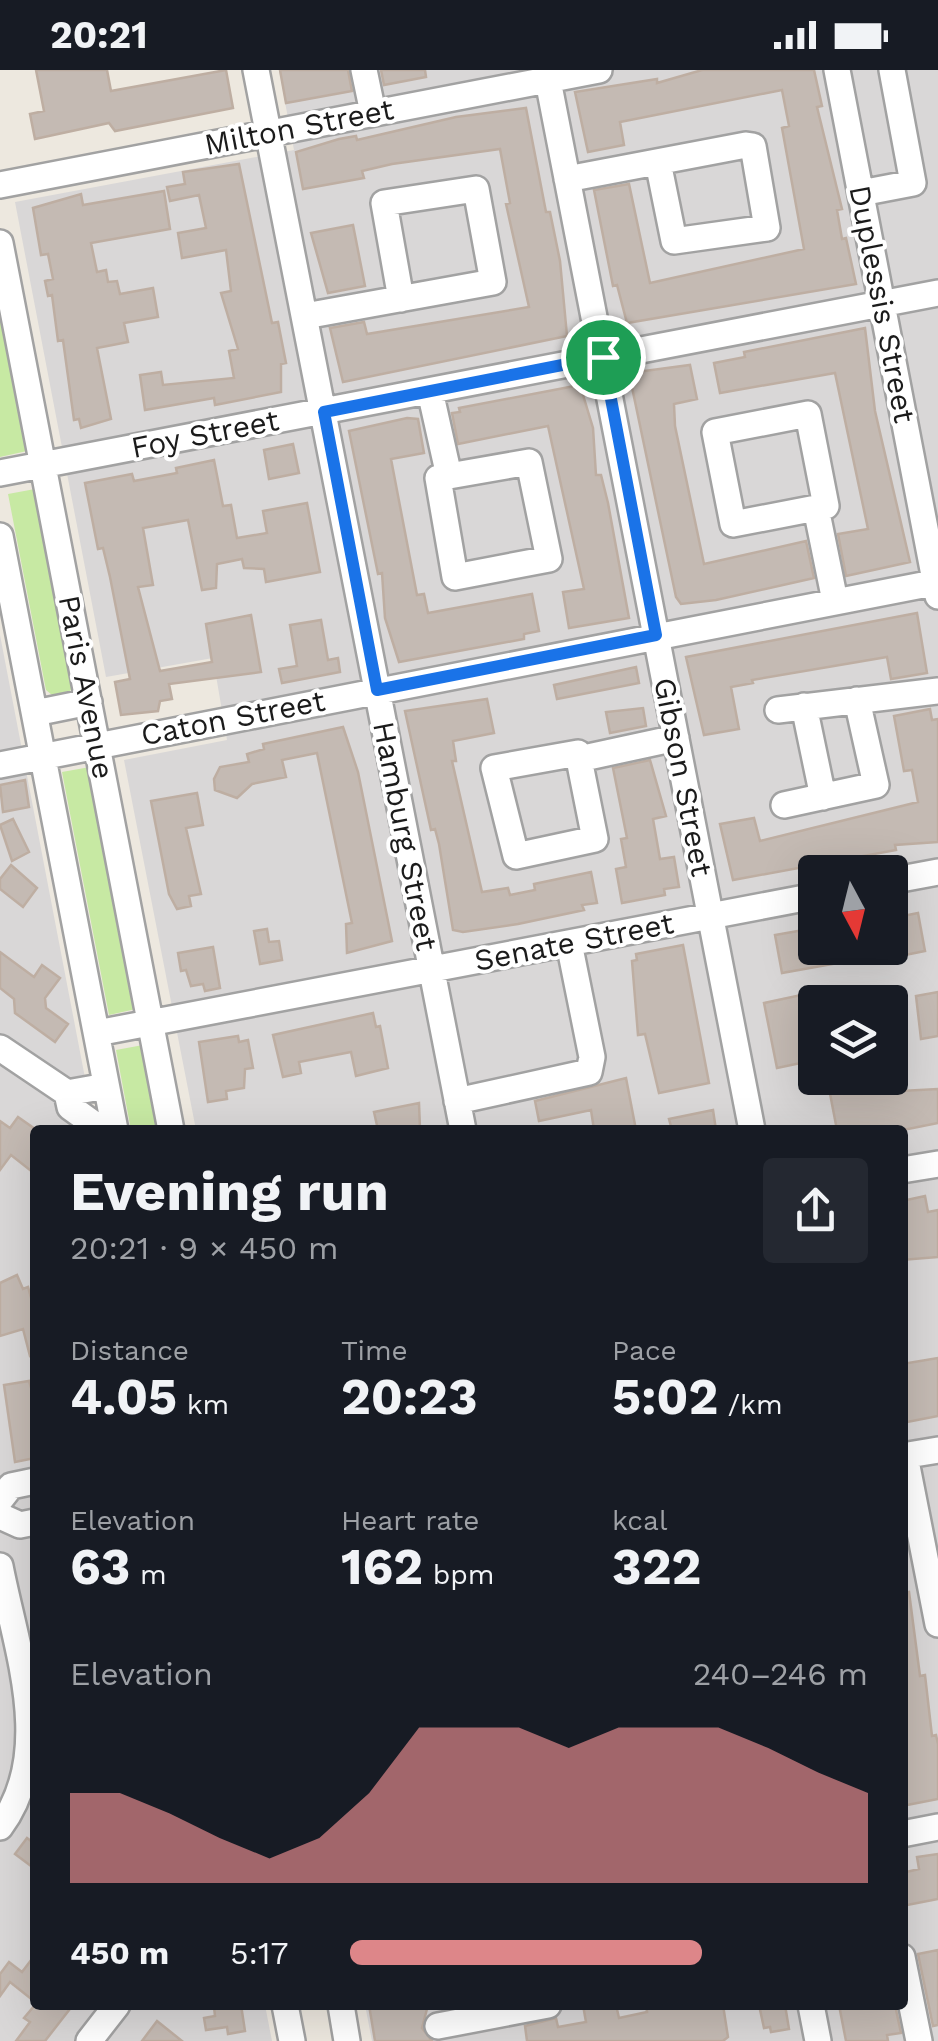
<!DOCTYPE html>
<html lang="en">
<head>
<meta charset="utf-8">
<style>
  body { margin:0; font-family:"Work Sans",sans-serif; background:#242831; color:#f1f3f6; height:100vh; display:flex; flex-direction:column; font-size:38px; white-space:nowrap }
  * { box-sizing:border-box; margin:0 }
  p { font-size:32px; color:#9ea1a6 }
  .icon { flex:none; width:55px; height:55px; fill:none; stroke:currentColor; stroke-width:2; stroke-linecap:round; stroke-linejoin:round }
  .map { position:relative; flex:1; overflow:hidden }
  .details { position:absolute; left:30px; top:1055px; width:878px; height:885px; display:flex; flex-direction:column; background:#171b24; border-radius:10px; box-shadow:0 10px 40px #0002 }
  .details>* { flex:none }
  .needle { width:65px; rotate:173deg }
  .fabs { position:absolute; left:798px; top:785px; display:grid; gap:20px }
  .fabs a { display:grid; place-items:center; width:110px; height:110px; border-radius:10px; background:#171b24; box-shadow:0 10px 40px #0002; font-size:50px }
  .pin { position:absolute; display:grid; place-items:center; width:85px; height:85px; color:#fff; margin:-42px; border:5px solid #fff; border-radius:50%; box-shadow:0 2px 10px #0007 }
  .round { display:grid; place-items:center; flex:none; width:105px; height:105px; border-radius:10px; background:#242831 }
  .headline { display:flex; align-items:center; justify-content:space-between; height:170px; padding:0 40px }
  h1 { font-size:55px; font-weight:700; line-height:75px }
  .stats { display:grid; grid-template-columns:repeat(3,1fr); gap:15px; height:170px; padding:10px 40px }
  .stats div { display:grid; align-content:center }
  .stats b { font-size:50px; font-weight:700 }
  .stats small { font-size:28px; font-weight:400 }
  .stats p { font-size:28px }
  .chart { height:280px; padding:20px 40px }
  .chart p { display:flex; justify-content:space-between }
  .chart svg { width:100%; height:180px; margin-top:10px; fill:#dd8689; opacity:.7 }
  ul { padding:0 40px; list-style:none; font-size:32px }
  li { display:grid; grid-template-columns:160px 120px 1fr; align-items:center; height:75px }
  li i { height:25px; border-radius:12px; background:#dd8689 }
  .status { display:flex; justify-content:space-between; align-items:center; height:70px; padding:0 50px; background:#171b24; direction:ltr }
  .status svg { height:28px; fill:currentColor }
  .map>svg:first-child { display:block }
  .residential { fill:#d9d7d7; fill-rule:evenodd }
  .grass { fill:#c7e9a3 }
  .building { fill:#c4bab3; stroke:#beaea2; stroke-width:2.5 }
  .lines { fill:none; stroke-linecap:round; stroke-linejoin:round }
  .minor-casing { stroke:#a2a2a2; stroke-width:30 }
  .minor { stroke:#fff; stroke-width:25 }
  .route-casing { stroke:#fff; stroke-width:20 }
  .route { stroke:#1a73e8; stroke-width:12 }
  .labels { text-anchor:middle; stroke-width:8; stroke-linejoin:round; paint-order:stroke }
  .street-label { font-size:30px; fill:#1b1b1b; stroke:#fff }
</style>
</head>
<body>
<div class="status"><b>20:21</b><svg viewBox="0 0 49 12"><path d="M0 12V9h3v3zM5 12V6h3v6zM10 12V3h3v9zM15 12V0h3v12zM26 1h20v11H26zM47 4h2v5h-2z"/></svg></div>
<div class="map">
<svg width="938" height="1971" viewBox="0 0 938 1971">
  <rect width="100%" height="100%" fill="#ede8df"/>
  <path class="residential" d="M279 0H938V1971H372L365 1935H902V1060H196L124 690 227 670 213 588 106 607 15 132 294 80ZM815 802H890V878H815ZM815 932H890V1008H815Z
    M0 565 95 1060H35V1935H265L272 1971H0Z"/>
  <path class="grass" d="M0 239 27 381 0 387Z
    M35 419 73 615 70 621 52 625 46 620 8 424Z
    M90 697 136 939 109 945 62 702Z
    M143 975 159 1060H131L116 980Z"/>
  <path class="building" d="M36 0H107L111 21 226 0 233 38 115 61 109 53 35 69 30 44 44 41Z
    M280 0H348L352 21 286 33Z
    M381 0H425L426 7 384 15Z
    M702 0H814L822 36 817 37 842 139 837 140 842 169 846 168 856 214 627 253 617 215 613 216 594 120 629 114 650 213 804 179 782 58 789 56 782 20 620 52 624 75 588 82 575 22 657 9V13Z
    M526 38 546 142H550L560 191 567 266 343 312 330 258 364 252 367 264 529 237 506 134 510 133 500 79 392 94 362 101 364 108 303 119 296 82 339 69 356 66 357 70 456 47Z
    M239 94 272 253 278 252 286 293 281 294V322L215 335 214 328 145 340 140 305 161 302 163 315 234 308 229 281 238 279 221 223 231 221 226 180 182 188 178 163 206 158 199 125 170 131 167 117 185 114 183 102Z
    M164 121 170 159 91 173 97 202 106 200 108 212 117 211 120 224 153 218 158 247 124 253 128 272 97 278 111 349 81 358 79 349 74 350 63 270 58 271 52 225 48 226 45 211 53 209 48 184 41 185 33 138 81 124 83 135Z
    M353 155 365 216 328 223 311 163Z
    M865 258 875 341 910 492 846 506 838 464 868 459 835 303 720 323 714 293 745 287 744 282Z
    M690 295 697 329 674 334 675 356 704 494 806 471 814 508 716 530 681 534 676 527 629 303Z
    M580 315 593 358 596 405H601L608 433 629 548 569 558 563 522 584 519 548 356 458 374 452 343 460 342 459 338Z
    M407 348 418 349 424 383 391 389 417 525 424 524 428 543 532 524 539 561 524 564V569L399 592 385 548 382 503 378 504 349 361Z
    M293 374 299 403 269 409 264 380Z
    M214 390 223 436 231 435 237 468 267 463 263 441 307 433 320 502 266 512 264 499 244 498 242 489 217 494 216 518 202 520 188 450 143 458 153 515 138 517 160 601 212 592 206 554 251 545 261 602 169 614 172 629 160 631 158 641 121 645 115 612 130 609 110 507 103 478 98 479 85 413 132 404 134 411 177 403 176 398Z
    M917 543 927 603 891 609 887 587 752 610 753 613 731 617 739 659 704 665 686 587Z
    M321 550 328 590 338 588 340 602 282 613 279 599 297 596 290 555Z
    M636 597 639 613 557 629 554 615Z
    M487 629 494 663 453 671 456 691H452L482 822 508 818 510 825 535 820 534 814 591 802 597 833 582 835 584 840 518 854 463 862 453 860 439 774 435 759 431 760 405 641Z
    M643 638 646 656 610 663 606 642Z
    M930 639 932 650 938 649V772L895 775 896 780 733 810 720 754 754 748 760 771 918 732 912 700 904 701 894 646Z
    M343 657 358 702 392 871 347 883 346 854 352 853 317 683 282 690 286 707 252 714 237 728 215 720 214 709 220 697 249 692 247 684 264 679 263 674Z
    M650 690 666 746 653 749 660 789 674 787 679 817 664 819 665 825 622 833 616 799 626 797 621 769 627 768 613 698Z
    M25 710 29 737 3 742 0 715Z
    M197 723 203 755 186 758 201 824 189 826 191 836 177 839 169 824 151 731Z
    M13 749 29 782 12 791 0 755Z
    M11 795 37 818 23 837 0 819V809Z
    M918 843 925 881 905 885 898 847Z
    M815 858V878H857L860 889 782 903 775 865Z
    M267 859 269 872 279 871 282 890 260 894 254 861Z
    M683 875 709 1013 659 1023 645 964 638 965 632 891 637 890 636 884Z
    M213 877 220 918 205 921 203 914 191 916 186 900 181 901 178 883Z
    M0 882 34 907 42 895 60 908 45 928 46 938 68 954 55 972 15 943 14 929 0 918Z
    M815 922V990L777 998 764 933Z
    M938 922V966L921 969 916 926Z
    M373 943 376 957 380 956 388 998 356 1006 351 982 299 992 301 1003 283 1007 273 965Z
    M238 966 239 972 248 970 253 998 245 999 244 1018 226 1021 227 1029 208 1032 199 972Z
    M626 1008 636 1060H594L591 1040 539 1051 535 1031Z
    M827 1008H900L901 1021 938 1019V1053L903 1060H837Z
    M419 1033 420 1059 378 1060 374 1042Z
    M713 1040 716 1060H672L669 1049Z
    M18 1047 35 1059V1104L11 1085 0 1100V1051L10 1058Z
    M925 1126 928 1142 938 1140V1187L902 1190V1131Z
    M17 1205 23 1219 28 1217 35 1242V1285L30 1286 23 1259 0 1266V1213Z
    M938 1288V1346L902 1353V1294Z
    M29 1311 35 1331V1388L15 1392 4 1315Z
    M909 1522 920 1606 925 1605 932 1666 936 1665 938 1674V1729L907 1735 902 1712V1523Z
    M27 1768 35 1774V1799L15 1784Z
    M938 1784V1829L902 1836V1803L919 1799 917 1787Z
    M938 1880V1955L933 1956 918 1884Z
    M35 1885V1932L10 1912 0 1926V1904L9 1892 22 1902Z
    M35 1935H73L45 1971H16L30 1952 24 1948Z
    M241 1935 245 1961 228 1964 227 1957 206 1960 204 1948 215 1946 214 1937Z
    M369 1935H428L422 1958 432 1971H375Z
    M583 1935H616L619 1948 647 1942 646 1935H723L728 1967 723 1971H527L525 1956 556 1948 558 1957 586 1952Z
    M759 1935H785L789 1959 771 1962 770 1957 764 1958Z
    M839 1935H895L901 1963 887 1965 888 1971H846Z
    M157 1951 182 1971H142Z"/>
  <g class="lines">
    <defs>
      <path id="minor" d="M256 0 463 1060
        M364 0 373 43
        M546 0 752 1060
        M837 0 938 526
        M567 109 746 75 753 76 767 158 674 171 658 92
        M0 115 599 0
        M861 123 913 113 892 0
        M0 173 171 1060
        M305 246 493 212 476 119 384 133 401 229
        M430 321 449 406 529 392 549 489 455 507 438 408 449 406
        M0 403 938 223
        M816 438 826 436 808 344 715 362 733 454 816 438 835 531
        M0 466 115 1060
        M804 636 823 727
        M778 640 938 621
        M35 643 89 632
        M579 689 578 683 494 698 516 786 595 769 579 689 676 668
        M0 695 938 512
        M784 735 876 715 857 630
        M890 811 938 802
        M97 963 815 826
        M0 978 67 1023 106 1016
        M67 1023 70 1037 102 1060
        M457 1031 589 1002 592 987 569 873
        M902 1100 938 1094
        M902 1386 938 1380
        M905 1386 938 1554
        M0 1430 11 1416 35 1411
        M0 1446 20 1455 35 1452
        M0 1496C16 1579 56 1682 0 1757
        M902 1764 938 1757
        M902 1887 919 1971
        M285 1935 292 1971
        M341 1935 347 1971
        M811 1935 818 1971
        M438 1956 548 1935
        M89 1971 117 1935"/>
    </defs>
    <use href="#minor" class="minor-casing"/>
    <use href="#minor" class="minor"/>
  </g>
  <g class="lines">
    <defs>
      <path id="route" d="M603 287 656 565 377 620 324 342Z"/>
    </defs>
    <use href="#route" class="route-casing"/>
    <use href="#route" class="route"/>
  </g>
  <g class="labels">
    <g class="street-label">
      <text transform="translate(299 57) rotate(-11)" y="10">Milton Street</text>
      <text transform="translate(882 234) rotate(79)" y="10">Duplessis Street</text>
      <text transform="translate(205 364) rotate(-11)" y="10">Foy Street</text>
      <text transform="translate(86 617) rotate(79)" y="10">Paris Avenue</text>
      <text transform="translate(233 648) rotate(-11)" y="10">Caton Street</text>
      <text transform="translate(683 707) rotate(79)" y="10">Gibson Street</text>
      <text transform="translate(405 766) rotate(79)" y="10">Hamburg Street</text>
      <text transform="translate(574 872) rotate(-11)" y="10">Senate Street</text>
    </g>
  </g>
</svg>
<div class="fabs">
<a><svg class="needle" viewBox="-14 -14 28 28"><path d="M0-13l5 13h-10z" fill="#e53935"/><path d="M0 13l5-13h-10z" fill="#9ea1a6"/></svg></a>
<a><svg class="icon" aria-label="layers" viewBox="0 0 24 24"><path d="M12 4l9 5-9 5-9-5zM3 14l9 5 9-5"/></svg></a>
</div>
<div class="pin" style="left:603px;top:287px;background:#1e9e55"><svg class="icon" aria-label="arrive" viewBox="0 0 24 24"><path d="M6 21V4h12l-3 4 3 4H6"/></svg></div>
<section class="details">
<div class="headline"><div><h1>Evening run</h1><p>20:21 · 9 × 450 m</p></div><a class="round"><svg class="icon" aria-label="share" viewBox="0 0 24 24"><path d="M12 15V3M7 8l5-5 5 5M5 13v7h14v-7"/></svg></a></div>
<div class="stats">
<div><p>Distance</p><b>4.05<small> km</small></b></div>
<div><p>Time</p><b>20:23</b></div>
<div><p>Pace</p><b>5:02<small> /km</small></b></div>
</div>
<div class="stats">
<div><p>Elevation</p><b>63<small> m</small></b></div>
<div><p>Heart rate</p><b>162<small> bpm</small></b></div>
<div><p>kcal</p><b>322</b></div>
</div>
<div class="chart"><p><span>Elevation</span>240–246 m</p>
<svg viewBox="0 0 160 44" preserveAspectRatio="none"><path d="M0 44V22L10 22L20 27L30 33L40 38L50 33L60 22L70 6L80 6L90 6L100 11L110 6L120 6L130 6L140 11L150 17L160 22V44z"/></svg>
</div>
<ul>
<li><b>450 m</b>5:17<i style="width:68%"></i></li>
</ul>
</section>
</div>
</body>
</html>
